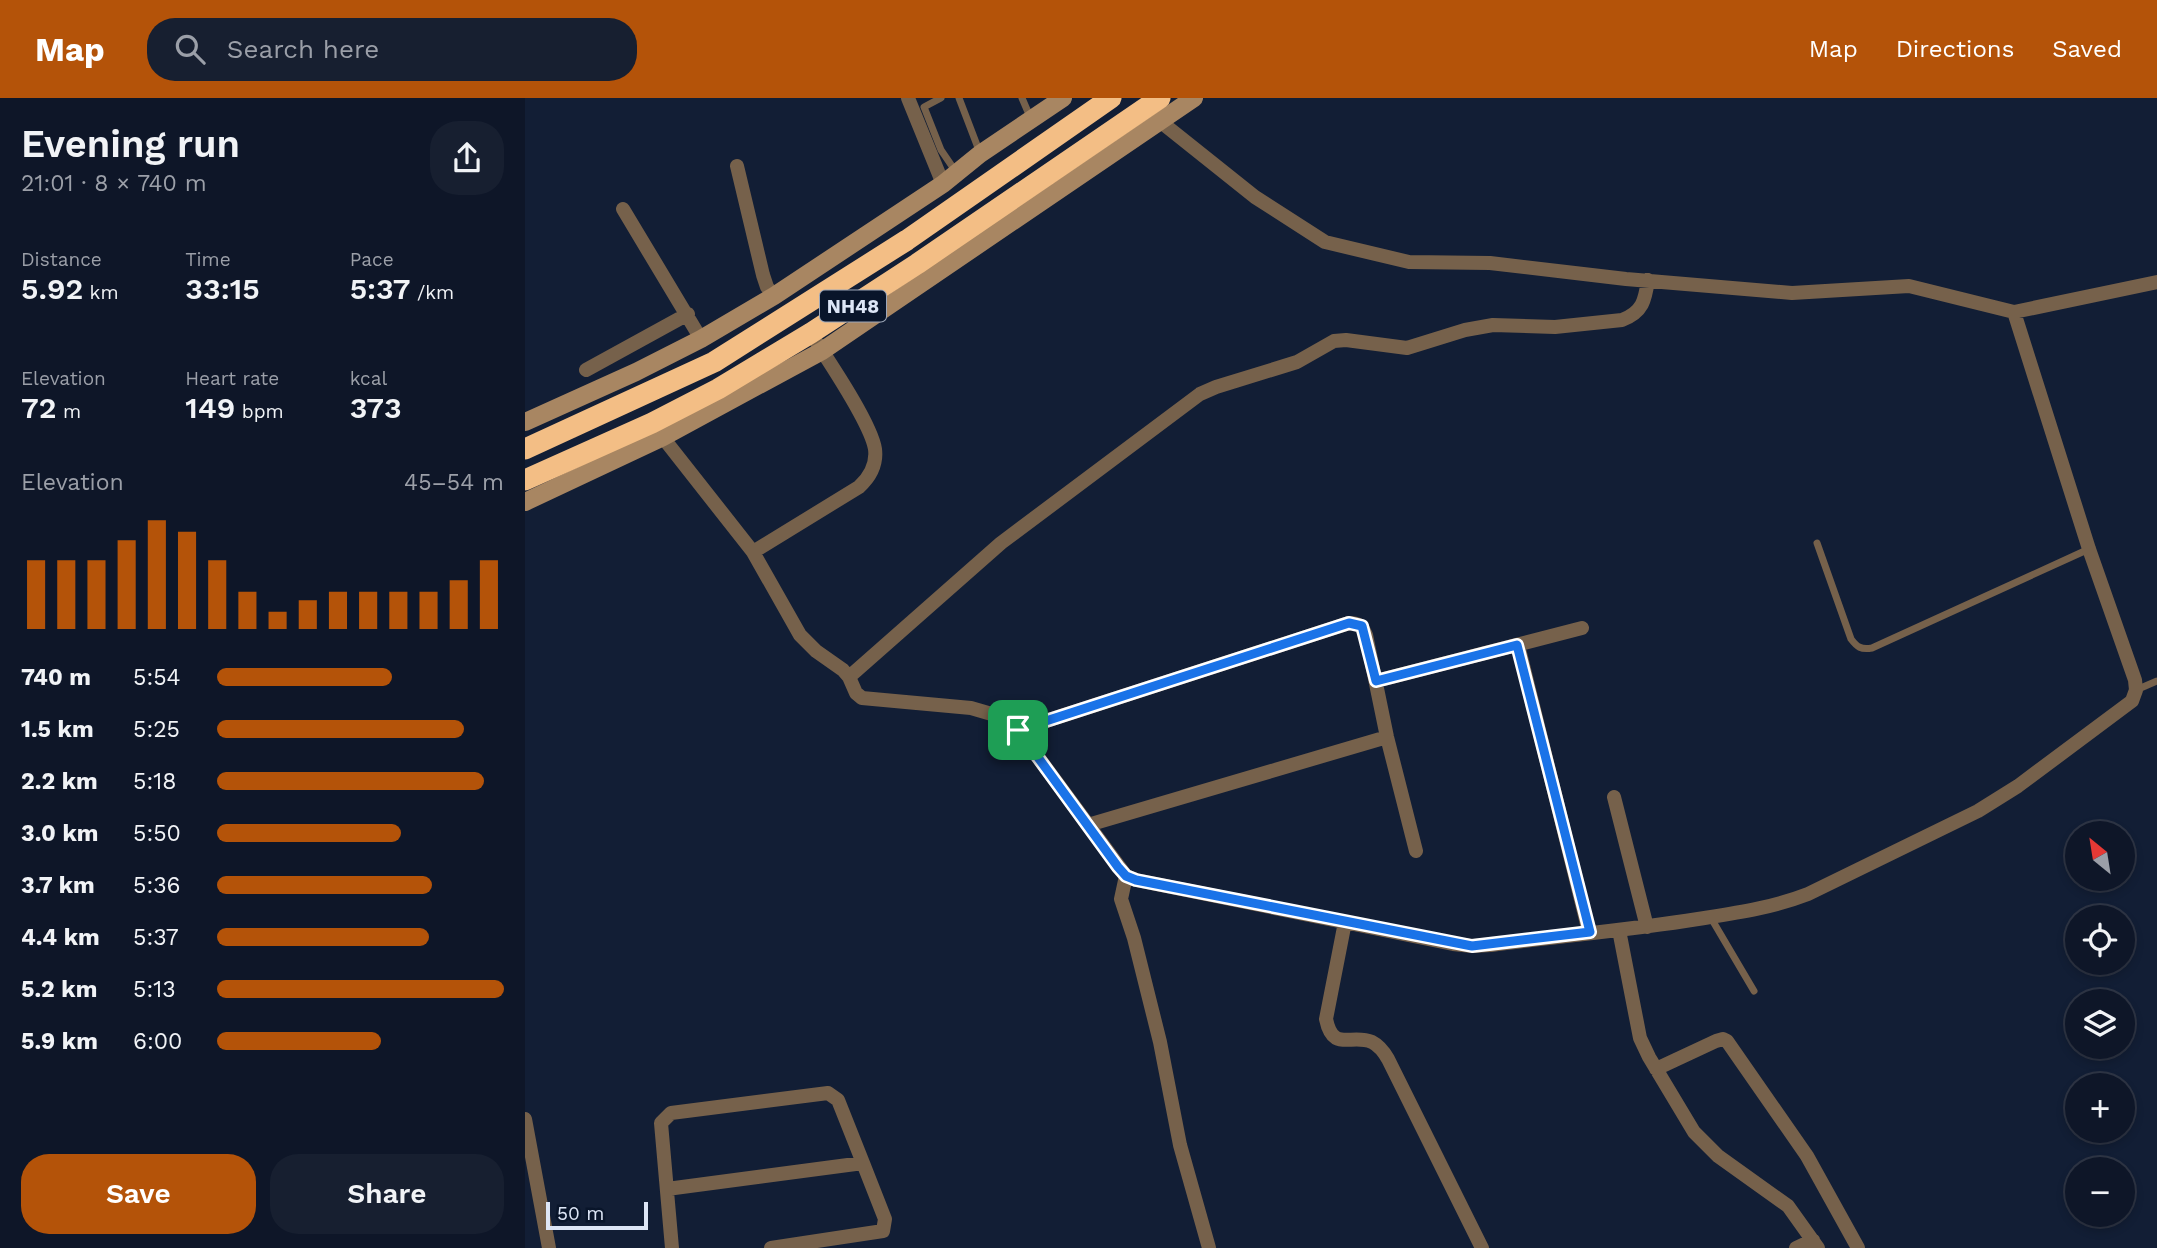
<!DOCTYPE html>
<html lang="en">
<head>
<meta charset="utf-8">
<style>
  body { margin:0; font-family:"Work Sans",sans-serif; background:#171f30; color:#f1f3f6; height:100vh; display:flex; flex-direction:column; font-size:26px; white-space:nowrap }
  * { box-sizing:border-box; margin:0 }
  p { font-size:23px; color:#9b9fa8 }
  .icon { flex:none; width:38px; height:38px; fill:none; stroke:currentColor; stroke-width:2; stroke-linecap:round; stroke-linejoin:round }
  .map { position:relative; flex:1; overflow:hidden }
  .panel { display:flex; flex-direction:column; background:#0e1628; width:525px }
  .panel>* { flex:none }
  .needle { width:46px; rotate:330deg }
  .fabs { position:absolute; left:1540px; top:723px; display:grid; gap:14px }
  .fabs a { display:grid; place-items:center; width:70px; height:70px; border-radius:50%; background:#0e1628; box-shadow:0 4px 10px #0003,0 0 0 2px #2e3545; font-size:35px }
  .scale { position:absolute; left:21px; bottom:18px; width:102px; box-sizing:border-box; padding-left:7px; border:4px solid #dde6f6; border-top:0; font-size:19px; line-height:24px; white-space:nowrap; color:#dde6f6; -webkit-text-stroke:5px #09152a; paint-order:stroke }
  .pin { position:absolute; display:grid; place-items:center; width:60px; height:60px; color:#fff; margin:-30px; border-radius:14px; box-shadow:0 4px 10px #0006 }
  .round { display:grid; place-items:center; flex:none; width:74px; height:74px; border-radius:28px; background:#171f30 }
  .headline { display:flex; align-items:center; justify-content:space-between; height:119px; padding:0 21px }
  h1 { font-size:38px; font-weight:600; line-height:52px }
  .stats { display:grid; grid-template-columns:repeat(3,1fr); gap:10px; height:119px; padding:7px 21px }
  .stats div { display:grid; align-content:center }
  .stats b { font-size:30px; font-weight:600 }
  .stats small { font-size:19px; font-weight:400 }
  .stats p { font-size:19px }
  .chart { height:196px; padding:14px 21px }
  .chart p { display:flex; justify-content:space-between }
  .chart svg { width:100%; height:126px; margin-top:7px; stroke:#b45309; stroke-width:6 }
  .primary-button { display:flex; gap:14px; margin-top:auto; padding:14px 21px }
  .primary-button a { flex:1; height:80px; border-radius:28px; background:#b45309; color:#fff; font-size:28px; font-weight:600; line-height:80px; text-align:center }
  .primary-button a+a { background:#171f30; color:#f1f3f6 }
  ul { padding:0 21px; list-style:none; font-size:23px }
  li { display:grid; grid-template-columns:112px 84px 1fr; align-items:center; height:52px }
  li i { height:18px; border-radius:9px; background:#b45309 }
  header { display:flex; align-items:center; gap:42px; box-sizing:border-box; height:98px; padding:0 35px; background:#b45309; color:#fff }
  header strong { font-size:33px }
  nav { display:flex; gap:38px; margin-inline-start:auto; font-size:24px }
  .search { width:490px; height:63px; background:#171f30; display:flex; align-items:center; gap:18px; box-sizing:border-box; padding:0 24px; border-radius:28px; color:#9b9fa8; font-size:26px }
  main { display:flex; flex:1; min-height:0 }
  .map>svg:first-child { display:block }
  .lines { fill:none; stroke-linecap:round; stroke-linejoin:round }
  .lane { stroke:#76614b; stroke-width:7 }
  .street { stroke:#76614b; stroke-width:14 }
  .secondary { stroke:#a88662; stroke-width:18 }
  .highway { stroke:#f3be85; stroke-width:21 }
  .route-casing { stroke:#fff; stroke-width:14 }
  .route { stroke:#1a73e8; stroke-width:9 }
  .labels { text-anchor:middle; stroke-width:5; stroke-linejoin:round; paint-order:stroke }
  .shield { fill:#09152a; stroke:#9da7b9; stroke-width:2 }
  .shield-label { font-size:19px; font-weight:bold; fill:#dde6f6 }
</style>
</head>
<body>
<header>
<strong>Map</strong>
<div class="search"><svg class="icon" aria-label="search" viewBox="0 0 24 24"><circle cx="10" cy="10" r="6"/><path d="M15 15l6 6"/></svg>Search here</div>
<nav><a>Map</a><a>Directions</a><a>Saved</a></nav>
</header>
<main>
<section class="panel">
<div class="headline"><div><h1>Evening run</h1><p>21:01 · 8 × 740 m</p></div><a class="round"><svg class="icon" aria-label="share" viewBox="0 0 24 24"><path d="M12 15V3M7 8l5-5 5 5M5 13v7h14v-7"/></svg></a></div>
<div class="stats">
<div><p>Distance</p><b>5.92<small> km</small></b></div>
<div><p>Time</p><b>33:15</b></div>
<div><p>Pace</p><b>5:37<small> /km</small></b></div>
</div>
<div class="stats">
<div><p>Elevation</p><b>72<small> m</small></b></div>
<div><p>Heart rate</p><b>149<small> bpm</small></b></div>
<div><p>kcal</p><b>373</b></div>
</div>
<div class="chart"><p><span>Elevation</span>45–54 m</p>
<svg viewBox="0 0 160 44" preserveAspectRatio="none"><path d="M5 44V20M15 44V20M25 44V20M35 44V13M45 44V6M55 44V10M65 44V20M75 44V31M85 44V38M95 44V34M105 44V31M115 44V31M125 44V31M135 44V31M145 44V27M155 44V20"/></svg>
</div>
<ul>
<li><b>740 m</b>5:54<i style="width:61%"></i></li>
<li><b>1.5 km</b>5:25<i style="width:86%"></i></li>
<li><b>2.2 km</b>5:18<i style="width:93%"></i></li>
<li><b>3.0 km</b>5:50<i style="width:64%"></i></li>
<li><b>3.7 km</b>5:36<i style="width:75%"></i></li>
<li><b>4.4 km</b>5:37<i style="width:74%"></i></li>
<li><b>5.2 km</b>5:13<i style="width:100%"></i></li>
<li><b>5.9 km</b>6:00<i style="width:57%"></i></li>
</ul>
<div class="primary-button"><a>Save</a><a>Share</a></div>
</section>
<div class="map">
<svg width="1632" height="1150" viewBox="0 0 1632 1150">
  <rect width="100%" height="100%" fill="#121e35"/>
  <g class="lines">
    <path class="lane" d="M416 0 399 9 416 52 431 74
      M434 0 455 55
      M497 0 506 21
      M1292 445 1326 541C1332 549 1336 552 1347 550L1564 451
      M1611 592 1632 583
      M1186 820 1229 893"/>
    <path class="street" d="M383 0 418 86
      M636 24 730 99 800 144 884 164 965 165 1101 181 1267 195 1384 188 1489 214 1632 184
      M212 68 238 177 242 189 249 198
      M98 111 176 241
      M61 272 163 216
      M132 332 228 454 275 537 291 553 318 572 324 579 331 595 337 600 446 610 470 617 493 632 601 778 611 782 928 846 947 848 966 847C1035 838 1105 832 1173 821 1211 815 1247 810 1283 796L1453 713 1493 688 1607 603 1611 592 1610 582 1564 451 1489 214
      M228 454 334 389C345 379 352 367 350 351 346 326 307 268 292 245
      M993 547 1064 834
      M324 579 476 445 675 296 691 289 772 264 809 243 821 242 882 250 940 232 968 227 1030 229 1097 222C1118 214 1120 202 1123 182
      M851 583 1057 530
      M493 632 824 525C834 525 837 528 841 537L862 639 891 753
      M1089 699 1122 829
      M563 727 862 639
      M601 778 596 801 609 840 635 944 655 1047 684 1150
      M820 824 801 921C808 955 826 935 847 944 855 948 859 954 863 961L957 1150
      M1094 832 1115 940 1124 959 1169 1034 1193 1058 1263 1108 1293 1150
      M1131 971 1191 943 1198 941 1202 943 1282 1058 1333 1150
      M0 1021 24 1150
      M142 1091 338 1065 360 1121 358 1133 246 1150
      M147 1150 136 1025 146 1015 303 995 313 1002 338 1065
      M1271 1150 1288 1142"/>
    <path class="secondary" d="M0 324 111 274 176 241 249 198 418 86 455 56 538 0
      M0 404 138 339 297 253 669 0"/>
    <path class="highway" d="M0 351 189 264 382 142 586 0
      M0 382 127 325 193 291 286 235 392 166 635 0"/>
  </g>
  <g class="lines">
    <defs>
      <path id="route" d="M824 525 837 528 851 583 992 547 1065 834 947 848 611 782 601 778 593 769 493 632Z"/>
    </defs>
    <use href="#route" class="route-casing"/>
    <use href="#route" class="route"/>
  </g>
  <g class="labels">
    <rect class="shield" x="295" y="192.5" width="66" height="31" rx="5"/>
    <g class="shield-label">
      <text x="328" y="215">NH48</text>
    </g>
  </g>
</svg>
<div class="fabs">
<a><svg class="needle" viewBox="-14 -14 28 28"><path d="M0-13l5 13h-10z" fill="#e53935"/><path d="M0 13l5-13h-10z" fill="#9b9fa8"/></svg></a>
<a><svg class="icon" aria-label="locate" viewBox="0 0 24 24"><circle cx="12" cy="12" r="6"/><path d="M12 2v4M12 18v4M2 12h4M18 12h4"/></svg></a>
<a><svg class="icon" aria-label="layers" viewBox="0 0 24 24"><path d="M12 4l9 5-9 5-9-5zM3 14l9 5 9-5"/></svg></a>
<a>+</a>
<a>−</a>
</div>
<div class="scale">50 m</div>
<div class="pin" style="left:493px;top:632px;background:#1e9e55"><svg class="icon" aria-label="arrive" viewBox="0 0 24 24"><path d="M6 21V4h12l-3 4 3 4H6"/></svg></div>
</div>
</main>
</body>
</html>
